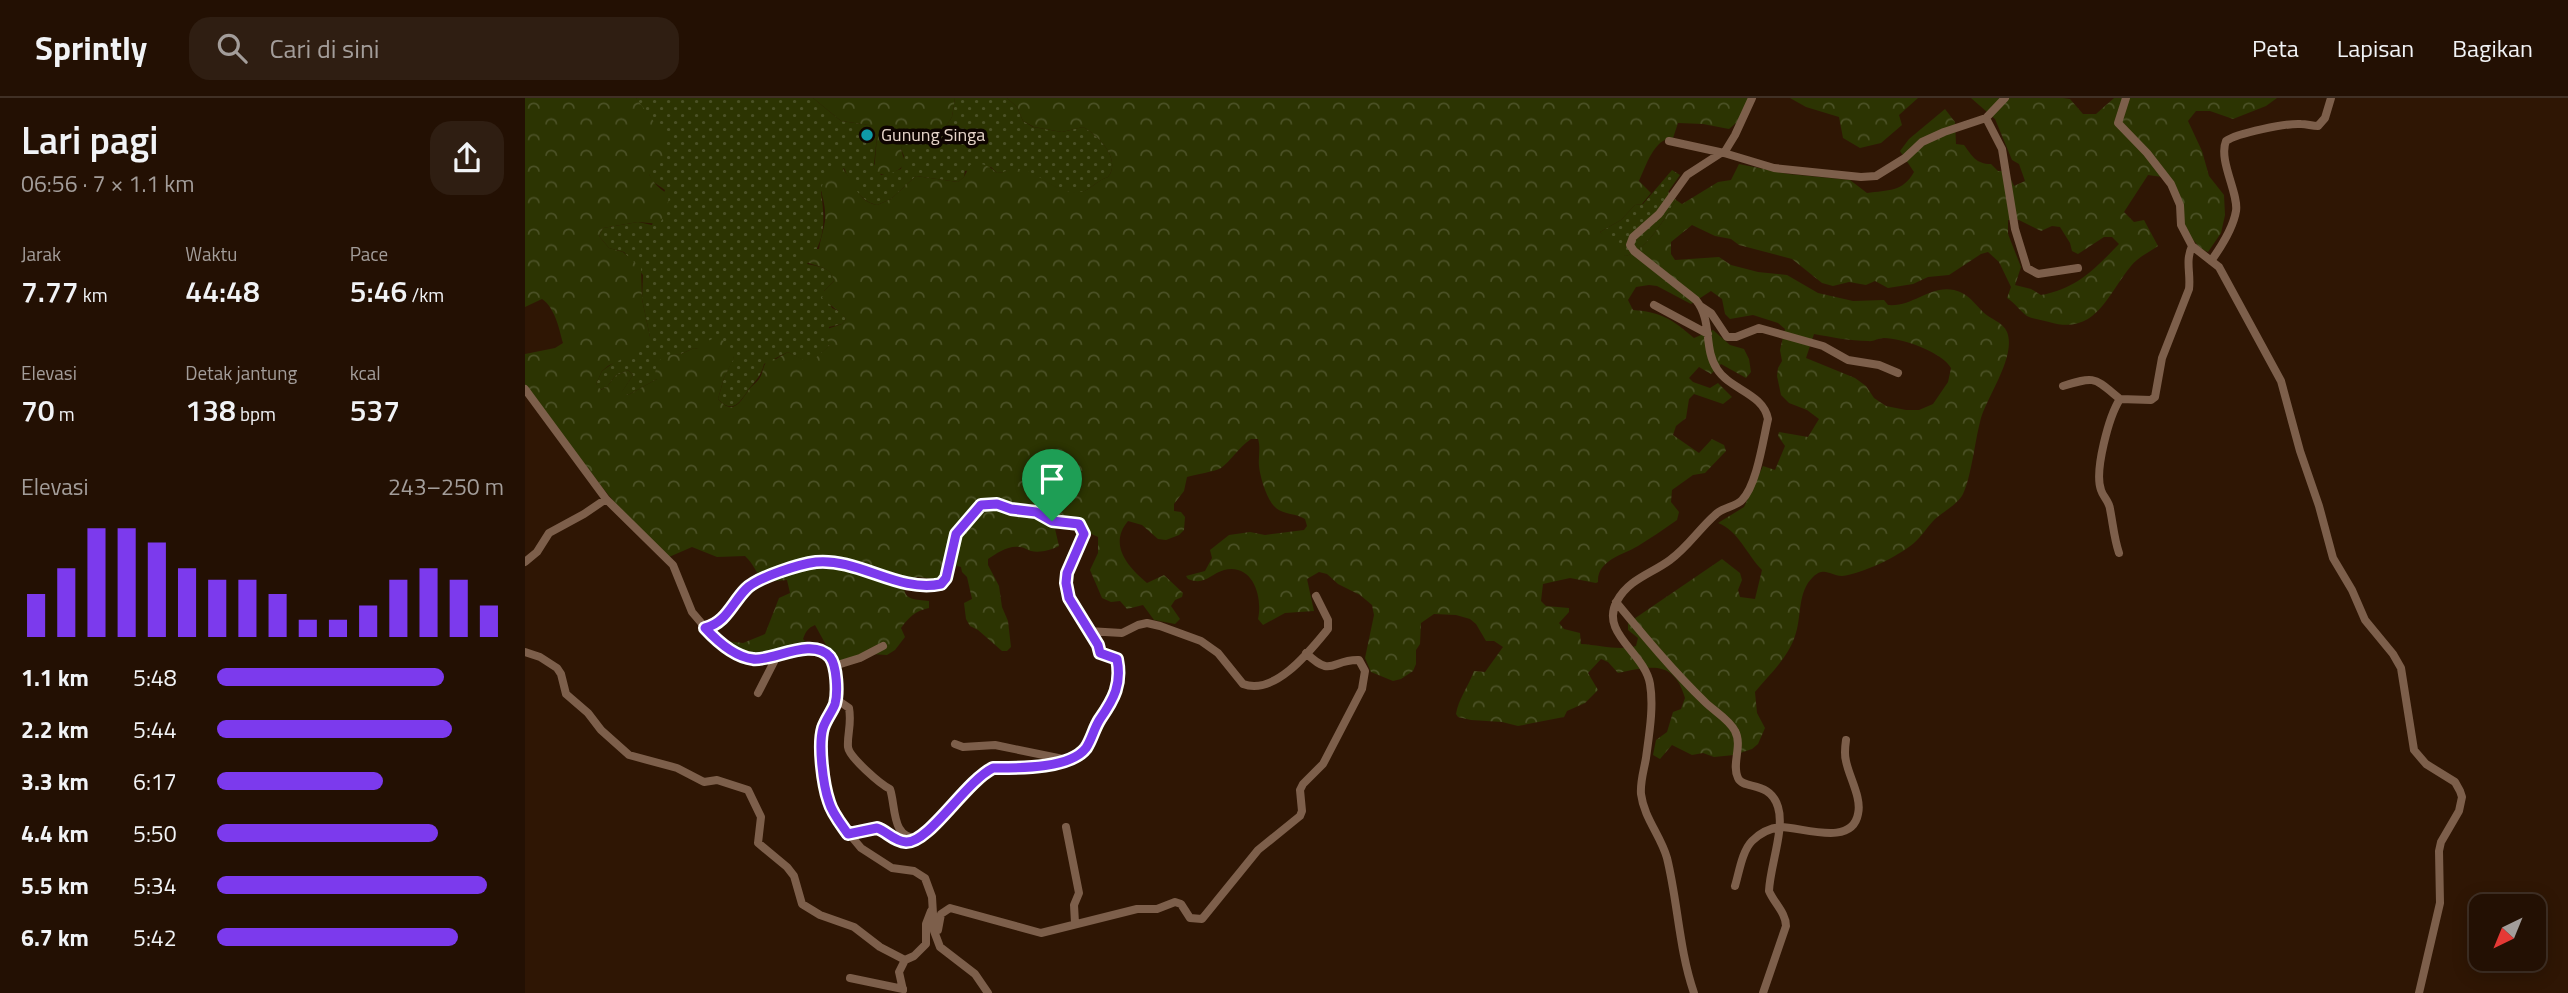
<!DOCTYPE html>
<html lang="id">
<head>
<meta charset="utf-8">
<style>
  body { margin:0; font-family:"Titillium Web",sans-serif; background:#2f1e12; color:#f1f3f6; height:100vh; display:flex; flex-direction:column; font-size:26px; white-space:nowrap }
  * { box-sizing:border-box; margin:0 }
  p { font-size:23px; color:#a39d9a }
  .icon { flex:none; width:38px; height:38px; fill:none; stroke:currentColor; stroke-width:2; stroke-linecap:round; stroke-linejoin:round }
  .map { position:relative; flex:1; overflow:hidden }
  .side { display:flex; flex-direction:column; background:#231003; width:525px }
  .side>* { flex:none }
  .needle { width:46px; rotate:223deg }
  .buttons { position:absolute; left:1944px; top:796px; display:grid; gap:14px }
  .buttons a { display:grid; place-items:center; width:77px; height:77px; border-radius:14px; background:#231003; box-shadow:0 4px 18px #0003,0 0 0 2px #403025; font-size:35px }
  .pin { position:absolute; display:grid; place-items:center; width:60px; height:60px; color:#fff; margin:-72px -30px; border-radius:50% 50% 50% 0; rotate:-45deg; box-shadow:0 0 7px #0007 }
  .pin .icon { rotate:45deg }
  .round { display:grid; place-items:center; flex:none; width:74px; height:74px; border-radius:21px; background:#2f1e12 }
  .headline { display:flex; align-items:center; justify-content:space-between; height:119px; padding:0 21px }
  h1 { font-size:38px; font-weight:600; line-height:52px }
  .metrics { display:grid; grid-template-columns:repeat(3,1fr); gap:10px; height:119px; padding:7px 21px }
  .metrics div { display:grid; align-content:center }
  .metrics b { font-size:30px; font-weight:600 }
  .metrics small { font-size:19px; font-weight:400 }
  .metrics p { font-size:19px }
  .chart { height:196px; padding:14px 21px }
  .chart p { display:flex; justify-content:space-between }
  .chart svg { width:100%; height:126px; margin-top:7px; stroke:#7c3aed; stroke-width:6 }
  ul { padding:0 21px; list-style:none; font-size:23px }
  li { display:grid; grid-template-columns:112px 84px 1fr; align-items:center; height:52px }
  li i { height:18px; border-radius:9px; background:#7c3aed }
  header { display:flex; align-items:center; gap:42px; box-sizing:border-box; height:98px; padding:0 35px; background:#231003; border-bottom:2px solid #403025 }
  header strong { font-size:33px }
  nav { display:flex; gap:38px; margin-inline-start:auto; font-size:24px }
  .search { width:490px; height:63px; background:#2f1e12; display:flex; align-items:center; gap:18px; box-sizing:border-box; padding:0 24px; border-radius:21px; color:#a39d9a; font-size:26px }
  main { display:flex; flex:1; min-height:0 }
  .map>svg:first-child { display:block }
  .grass { fill:url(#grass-dots) }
  .forest { fill:url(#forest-crowns); fill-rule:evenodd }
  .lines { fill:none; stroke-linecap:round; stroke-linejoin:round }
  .street { stroke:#7d5f4b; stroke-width:8 }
  .route-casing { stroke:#fff; stroke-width:14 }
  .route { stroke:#7c3aed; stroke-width:9 }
  .culture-dot { fill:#0f9aa8; stroke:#0f0501; stroke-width:2.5 }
  .labels { text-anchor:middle; stroke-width:7; stroke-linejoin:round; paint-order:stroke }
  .poi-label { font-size:18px; fill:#e8d6cb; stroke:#0f0501; text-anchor:start }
</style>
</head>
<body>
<header>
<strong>Sprintly</strong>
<div class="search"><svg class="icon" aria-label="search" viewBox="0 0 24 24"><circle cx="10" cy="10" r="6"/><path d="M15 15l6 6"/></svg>Cari di sini</div>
<nav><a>Peta</a><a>Lapisan</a><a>Bagikan</a></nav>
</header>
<main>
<section class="side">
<div class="headline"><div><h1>Lari pagi</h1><p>06:56 · 7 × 1.1 km</p></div><a class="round"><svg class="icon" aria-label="share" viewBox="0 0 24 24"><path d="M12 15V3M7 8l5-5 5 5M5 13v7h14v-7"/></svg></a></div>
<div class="metrics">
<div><p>Jarak</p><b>7.77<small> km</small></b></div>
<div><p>Waktu</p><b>44:48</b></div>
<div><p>Pace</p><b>5:46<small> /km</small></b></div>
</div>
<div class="metrics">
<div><p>Elevasi</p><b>70<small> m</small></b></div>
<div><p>Detak jantung</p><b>138<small> bpm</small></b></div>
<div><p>kcal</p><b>537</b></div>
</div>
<div class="chart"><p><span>Elevasi</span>243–250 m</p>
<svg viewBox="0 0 160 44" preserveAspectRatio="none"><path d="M5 44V29M15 44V20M25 44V6M35 44V6M45 44V11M55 44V20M65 44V24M75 44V24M85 44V29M95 44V38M105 44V38M115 44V33M125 44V24M135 44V20M145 44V24M155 44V33"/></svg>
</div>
<ul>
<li><b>1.1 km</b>5:48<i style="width:79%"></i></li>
<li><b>2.2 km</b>5:44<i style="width:82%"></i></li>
<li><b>3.3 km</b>6:17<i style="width:58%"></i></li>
<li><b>4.4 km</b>5:50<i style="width:77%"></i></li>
<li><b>5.5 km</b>5:34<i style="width:94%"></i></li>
<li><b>6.7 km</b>5:42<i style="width:84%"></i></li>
</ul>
</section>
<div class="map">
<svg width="2043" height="895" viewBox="0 0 2043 895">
  <defs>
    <pattern id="grass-dots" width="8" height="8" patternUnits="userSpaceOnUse" patternTransform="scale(1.75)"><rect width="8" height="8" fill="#2c3402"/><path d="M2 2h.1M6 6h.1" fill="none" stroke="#4b5126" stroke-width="1.8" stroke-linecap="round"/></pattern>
    <pattern id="forest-crowns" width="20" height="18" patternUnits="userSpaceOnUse" patternTransform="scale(1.75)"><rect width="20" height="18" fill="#2c3402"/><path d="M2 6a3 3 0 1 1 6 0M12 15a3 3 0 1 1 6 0" fill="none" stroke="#4b5126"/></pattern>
  </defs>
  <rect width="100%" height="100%" fill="#2f1604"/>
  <path class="grass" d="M111 0H288L316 23 344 27 349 32 352 38 349 66 356 77 376 71 379 58 376 51 378 44 419 31 427 19 430 0H482L492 9 498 23 508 29 537 34 558 29C573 37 597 61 583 79 572 82 564 94 553 95 531 96 510 71 489 72 484 72 478 75 472 75L466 69 440 73 439 79 433 84 391 78 366 101 352 107C334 103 326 86 319 70L296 94C300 123 301 142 282 166 295 169 307 169 309 183L299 193 307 210 316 214 321 221 317 226 304 229 305 247 285 266 263 254 239 266C236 278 231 282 224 291 215 304 208 317 193 301L199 280 209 259 169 250 156 256 140 258 132 281 103 297 96 295 108 277 103 272 90 278 82 289 75 292 71 286 77 273 125 239 117 201 118 177 99 154 84 150 74 138 78 130 113 124 127 127 140 92 127 83 124 76 115 7Z
    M1147 72 1155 77 1143 94 1151 102C1140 120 1121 154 1100 158L1075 134 1096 122 1110 107 1118 106Z"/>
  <path class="forest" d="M0 0H111L139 37 144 55 124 76C137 103 154 85 135 126L113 124 78 130 74 138 84 150 98 154 116 170 117 201 125 239 123 246 115 252 83 268 77 273 71 286 76 292 82 289 90 278 103 272 108 277 97 294 103 297 132 281C128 271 132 264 140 257L156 256 169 250 174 251 177 246 191 239 204 246 209 260 199 280 193 301C210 320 216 301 226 289 229 286 232 284 234 281 239 274 237 267 244 261H251L263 254 285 265 305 247 300 238 302 231 317 226 321 221C315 212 305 208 297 200L299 193 309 183C306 165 287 171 277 160L287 151H294C295 141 299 132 300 123 302 91 285 97 312 65 328 77 329 103 352 107L366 101 391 78 433 84 439 79 445 67C455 63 464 68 472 75 480 75 487 70 494 71 514 74 533 97 555 94 565 93 572 82 583 79 597 61 573 37 558 29L537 34 509 29 498 23 492 9 482 0H1225L1211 25 1204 31 1178 26 1153 25 1148 40C1129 40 1121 68 1114 83L1126 95 1117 106 1110 107 1096 122 1075 134 1095 149 1100 158C1121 154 1140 120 1151 102L1157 106 1193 84 1206 82 1214 66 1263 76 1325 82 1342 95C1363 92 1378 94 1389 74L1375 53 1384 41 1420 11 1430 24 1431 46 1439 47C1447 58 1451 66 1466 66L1473 73H1482L1489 88 1500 83 1494 66 1487 62 1470 21 1446 0H1538L1545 1 1558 16H1571L1589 0H1752L1741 8 1708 21 1685 13H1671L1663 23 1677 53 1684 78 1699 97 1700 117 1696 135 1683 154C1660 145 1652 103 1644 80L1623 77 1599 114 1609 124 1619 122 1633 148C1624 154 1612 160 1606 168 1582 197 1571 238 1524 224 1517 222 1508 221 1502 218 1495 213 1490 205 1482 200L1486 189 1474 164 1463 154 1456 156 1424 177 1403 179 1388 186 1363 190 1350 183 1341 187 1324 184 1308 188 1297 185 1267 161 1214 147 1206 141 1190 138 1167 127 1146 144V156L1150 162 1194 159 1206 167 1233 174 1262 177 1293 195 1328 203 1359 202 1363 207C1389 209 1404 187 1429 192 1443 195 1449 205 1458 214 1465 221 1478 224 1482 234 1492 259 1460 301 1455 324 1450 343 1446 380 1438 396 1432 407 1419 413 1410 421 1403 428 1397 438 1389 445 1374 458 1337 476 1317 478 1305 478 1300 468 1288 479 1272 494 1277 519 1270 538 1262 561 1245 576 1230 594L1232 615 1240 630 1233 646 1227 651 1209 657 1189 659 1178 655 1167 657 1147 647 1135 661 1128 657 1131 642 1142 634 1148 614 1156 611 1160 600C1149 562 1127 568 1093 575L1083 564 1076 561 1063 575 1073 592 1060 605 1042 613 1039 619 993 628 977 624 946 622 933 619 931 616C933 602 944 587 949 573L960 574 978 549 969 543H961L951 526 945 521 931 517 909 516 896 525 895 546 891 552V566L888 573 876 581 868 583 846 574 840 560 849 517 847 507 835 497 813 486 802 476 794 474 782 481 789 513 760 515 738 527 733 521C738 499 728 465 699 472 685 476 680 488 663 481L661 478 680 473 687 460 685 452 704 437 725 434 740 437 779 432 782 428 780 421C771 415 758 417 750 409 742 402 735 379 734 368 733 359 736 350 733 341H726C713 350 706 363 696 370 689 374 671 376 662 379L659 393 649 406V413L656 414 660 419 659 432 654 437 641 442 633 441 617 427 603 423C583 447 603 469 622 485L639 477 658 495 657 499 650 502 646 508 655 521 650 526 629 522 618 507 602 511 595 503 586 504 577 500 565 472 573 455V439L562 434 557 423 530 431 534 448C526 452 515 455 506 453 502 452 499 449 495 449 483 447 472 455 463 461V467L474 488 477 509 483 523 486 549 482 553H477L453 532 445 528 441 521 439 505 447 501 442 479 437 474 436 469 432 468 419 474 413 481 392 479 380 483C376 503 389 501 404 503V510C390 513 384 519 376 530L380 539 370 552 362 557 345 556 311 565 290 527C283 530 281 533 278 541L282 545 281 548C254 555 222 568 201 543L218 545 240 536 254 500 265 495 262 482 240 484C231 476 229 466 220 458L192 459 167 449 144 459 96 412 77 389 0 287V256L30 250 38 245C34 230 30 210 17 201L0 209ZM1483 122H1494L1516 133 1527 128 1535 129 1545 145 1547 153 1553 156 1579 139H1587L1594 146C1570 171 1551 191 1516 197L1506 191 1490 187 1496 169 1483 136ZM1124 187 1132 188 1166 206 1186 193 1197 201 1200 216 1205 221 1228 217 1253 225 1260 231 1255 252 1257 263 1253 270 1252 278 1256 297 1264 305 1282 312 1294 321 1283 339 1254 334 1253 338 1260 348 1250 372 1238 368 1219 409 1193 425C1213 432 1222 457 1237 472L1230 501 1215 499 1213 492 1217 482 1215 475 1197 461 1103 525V532L1113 540 1111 548C1094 553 1075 547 1056 546L1055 535 1039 531 1034 525 1044 514V510L1021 508 1016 503 1018 486 1045 480 1071 485 1073 484C1072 462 1098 457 1113 448 1126 440 1139 431 1152 422L1154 414 1146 404 1147 392 1168 377 1180 375 1201 353 1199 347 1187 341 1174 355 1148 337 1151 328 1161 320 1164 301 1169 296 1198 306 1207 299 1193 285 1185 290 1168 284 1164 280 1174 269 1186 276 1196 266 1221 280 1226 274 1224 261 1219 251 1205 247 1188 232 1169 240C1148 222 1137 214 1108 212L1103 202 1111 189ZM1289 236C1306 239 1325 243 1343 243 1348 244 1353 240 1359 240 1377 240 1417 254 1426 270L1423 284 1408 306 1394 312H1381L1361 308 1349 300 1341 288 1330 280 1281 260Z
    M288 0H430L427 19 419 31 378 44 376 51 380 65C373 75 360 79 349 74L352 38 349 32 344 27 316 23Z
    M1265 0H1393L1374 17 1377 27 1356 45 1335 50 1318 40 1314 19 1281 9Z"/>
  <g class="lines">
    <path class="street" d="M1601 0 1593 25 1622 55 1646 86 1655 107 1656 127 1667 148 1694 169 1756 283 1775 353 1794 408 1808 460 1827 492 1840 522 1868 556 1876 570 1889 652 1901 666 1930 684 1935 693 1937 699 1934 713 1916 744 1914 753 1915 805 1894 895
      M1461 20 1477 51 1490 131 1502 170 1513 176 1553 170
      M1144 43 1199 55 1249 70 1336 79 1351 78 1380 60 1397 44 1419 34 1461 20 1480 0
      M1199 55 1210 37 1227 0
      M1686 163C1696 149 1708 131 1711 113 1714 96 1693 62 1701 43 1712 35 1762 25 1776 26 1782 26 1787 28 1793 28L1800 20 1806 0
      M1129 207 1183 236
      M1177 209 1186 215 1202 239H1211L1234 230 1298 248 1323 262 1354 267 1373 275
      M1538 288C1571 278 1568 279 1595 301
      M0 291 81 401 148 467 167 514 190 541 219 560 231 562 273 551 301 555 306 560 309 568 311 601 298 630 297 649 304 705 316 726 336 750 367 770 389 773 400 780 407 799 409 833 415 849 450 876 463 895
      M1594 455C1589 440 1588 426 1585 411 1584 403 1578 399 1576 392 1569 373 1584 318 1595 301L1626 302 1630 299 1637 260 1664 191C1666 175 1660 164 1667 148
      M0 464 12 454 24 435 59 416 81 401
      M1091 504C1119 538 1148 573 1180 604 1189 613 1204 621 1210 633 1218 648 1206 666 1213 680 1218 692 1245 682 1253 709 1260 731 1245 768 1244 793 1249 805 1261 815 1261 828L1238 895
      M180 530C201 525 207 505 221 490 233 479 275 466 291 464 334 460 373 495 416 486L421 480 431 436 456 407 472 406 487 411 511 414 527 423 554 426 559 436 542 475 541 485 544 500 573 547 575 555 591 561C597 585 589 601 575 621 569 630 567 641 561 650 546 671 493 670 469 670 439 684 405 745 381 744 368 744 362 733 352 730L323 736
      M563 533 597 535 613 527 622 525 635 528 676 543 693 555 718 586C750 598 785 553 803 531V522L791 498
      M0 554 15 559 32 570 36 576 41 596 63 615 76 632 104 657 152 670 179 684 192 682 223 692 236 719 233 745 262 769 269 778 277 806 295 817 329 829 355 849 380 862 389 858 401 846V826L406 813
      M309 568 335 560 358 548
      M233 595 253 556
      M311 601 324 610C327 626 322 636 323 649 324 659 355 686 365 691 371 708 366 741 393 740
      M430 646 438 649 470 647 538 661
      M541 729 554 795 549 807 550 825
      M1210 788C1214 775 1217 753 1227 743 1235 735 1245 730 1256 729 1277 729 1327 749 1333 716 1337 700 1324 679 1321 663 1319 656 1320 649 1321 642
      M413 832 416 816 425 810 516 835 612 811H632L650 804 656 806 665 820 677 821 733 752 775 718 777 713 775 692 778 686 798 666 837 591 840 573 834 562C806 561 808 581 781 555
      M325 880 378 891
      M378 892 374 874 380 862
      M1169 895C1154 852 1153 805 1142 760 1136 738 1119 720 1116 696 1115 684 1119 672 1121 660 1124 637 1129 609 1125 586 1120 555 1074 535 1092 503 1104 481 1126 476 1145 462 1163 449 1174 431 1190 417 1197 409 1211 409 1217 402 1232 387 1238 342 1243 321 1238 295 1205 292 1192 271 1178 250 1188 223 1171 202L1109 153 1105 147 1108 139 1134 116 1162 77 1196 55"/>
  </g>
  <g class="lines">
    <defs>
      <path id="route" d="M472 406 486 411 511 414 527 423 554 426 559 436 542 475 541 485 544 500 573 547 575 555 592 561C597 586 589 601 575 621 569 630 567 641 561 650 545 671 493 670 468 670 440 684 404 745 381 744 368 743 362 733 352 730L323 736C316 726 307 715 304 704 298 687 293 647 298 630 301 621 307 614 310 606 313 595 312 568 305 559 288 538 246 564 228 561 210 559 192 543 180 530 201 525 207 505 221 491 233 479 275 466 291 464 334 460 373 495 416 486L421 480 431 436 456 407Z"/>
    </defs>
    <use href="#route" class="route-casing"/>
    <use href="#route" class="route"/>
  </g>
  <circle class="culture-dot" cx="342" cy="37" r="7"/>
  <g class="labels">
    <g class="poi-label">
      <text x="356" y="43">Gunung Singa</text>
    </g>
  </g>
</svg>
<div class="buttons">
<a><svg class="needle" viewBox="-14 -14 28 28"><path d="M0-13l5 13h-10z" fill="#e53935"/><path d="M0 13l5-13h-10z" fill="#a39d9a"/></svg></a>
</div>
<div class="pin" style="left:527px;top:423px;background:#1e9e55"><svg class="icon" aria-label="arrive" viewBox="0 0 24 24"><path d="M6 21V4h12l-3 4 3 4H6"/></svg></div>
</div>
</main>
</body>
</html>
